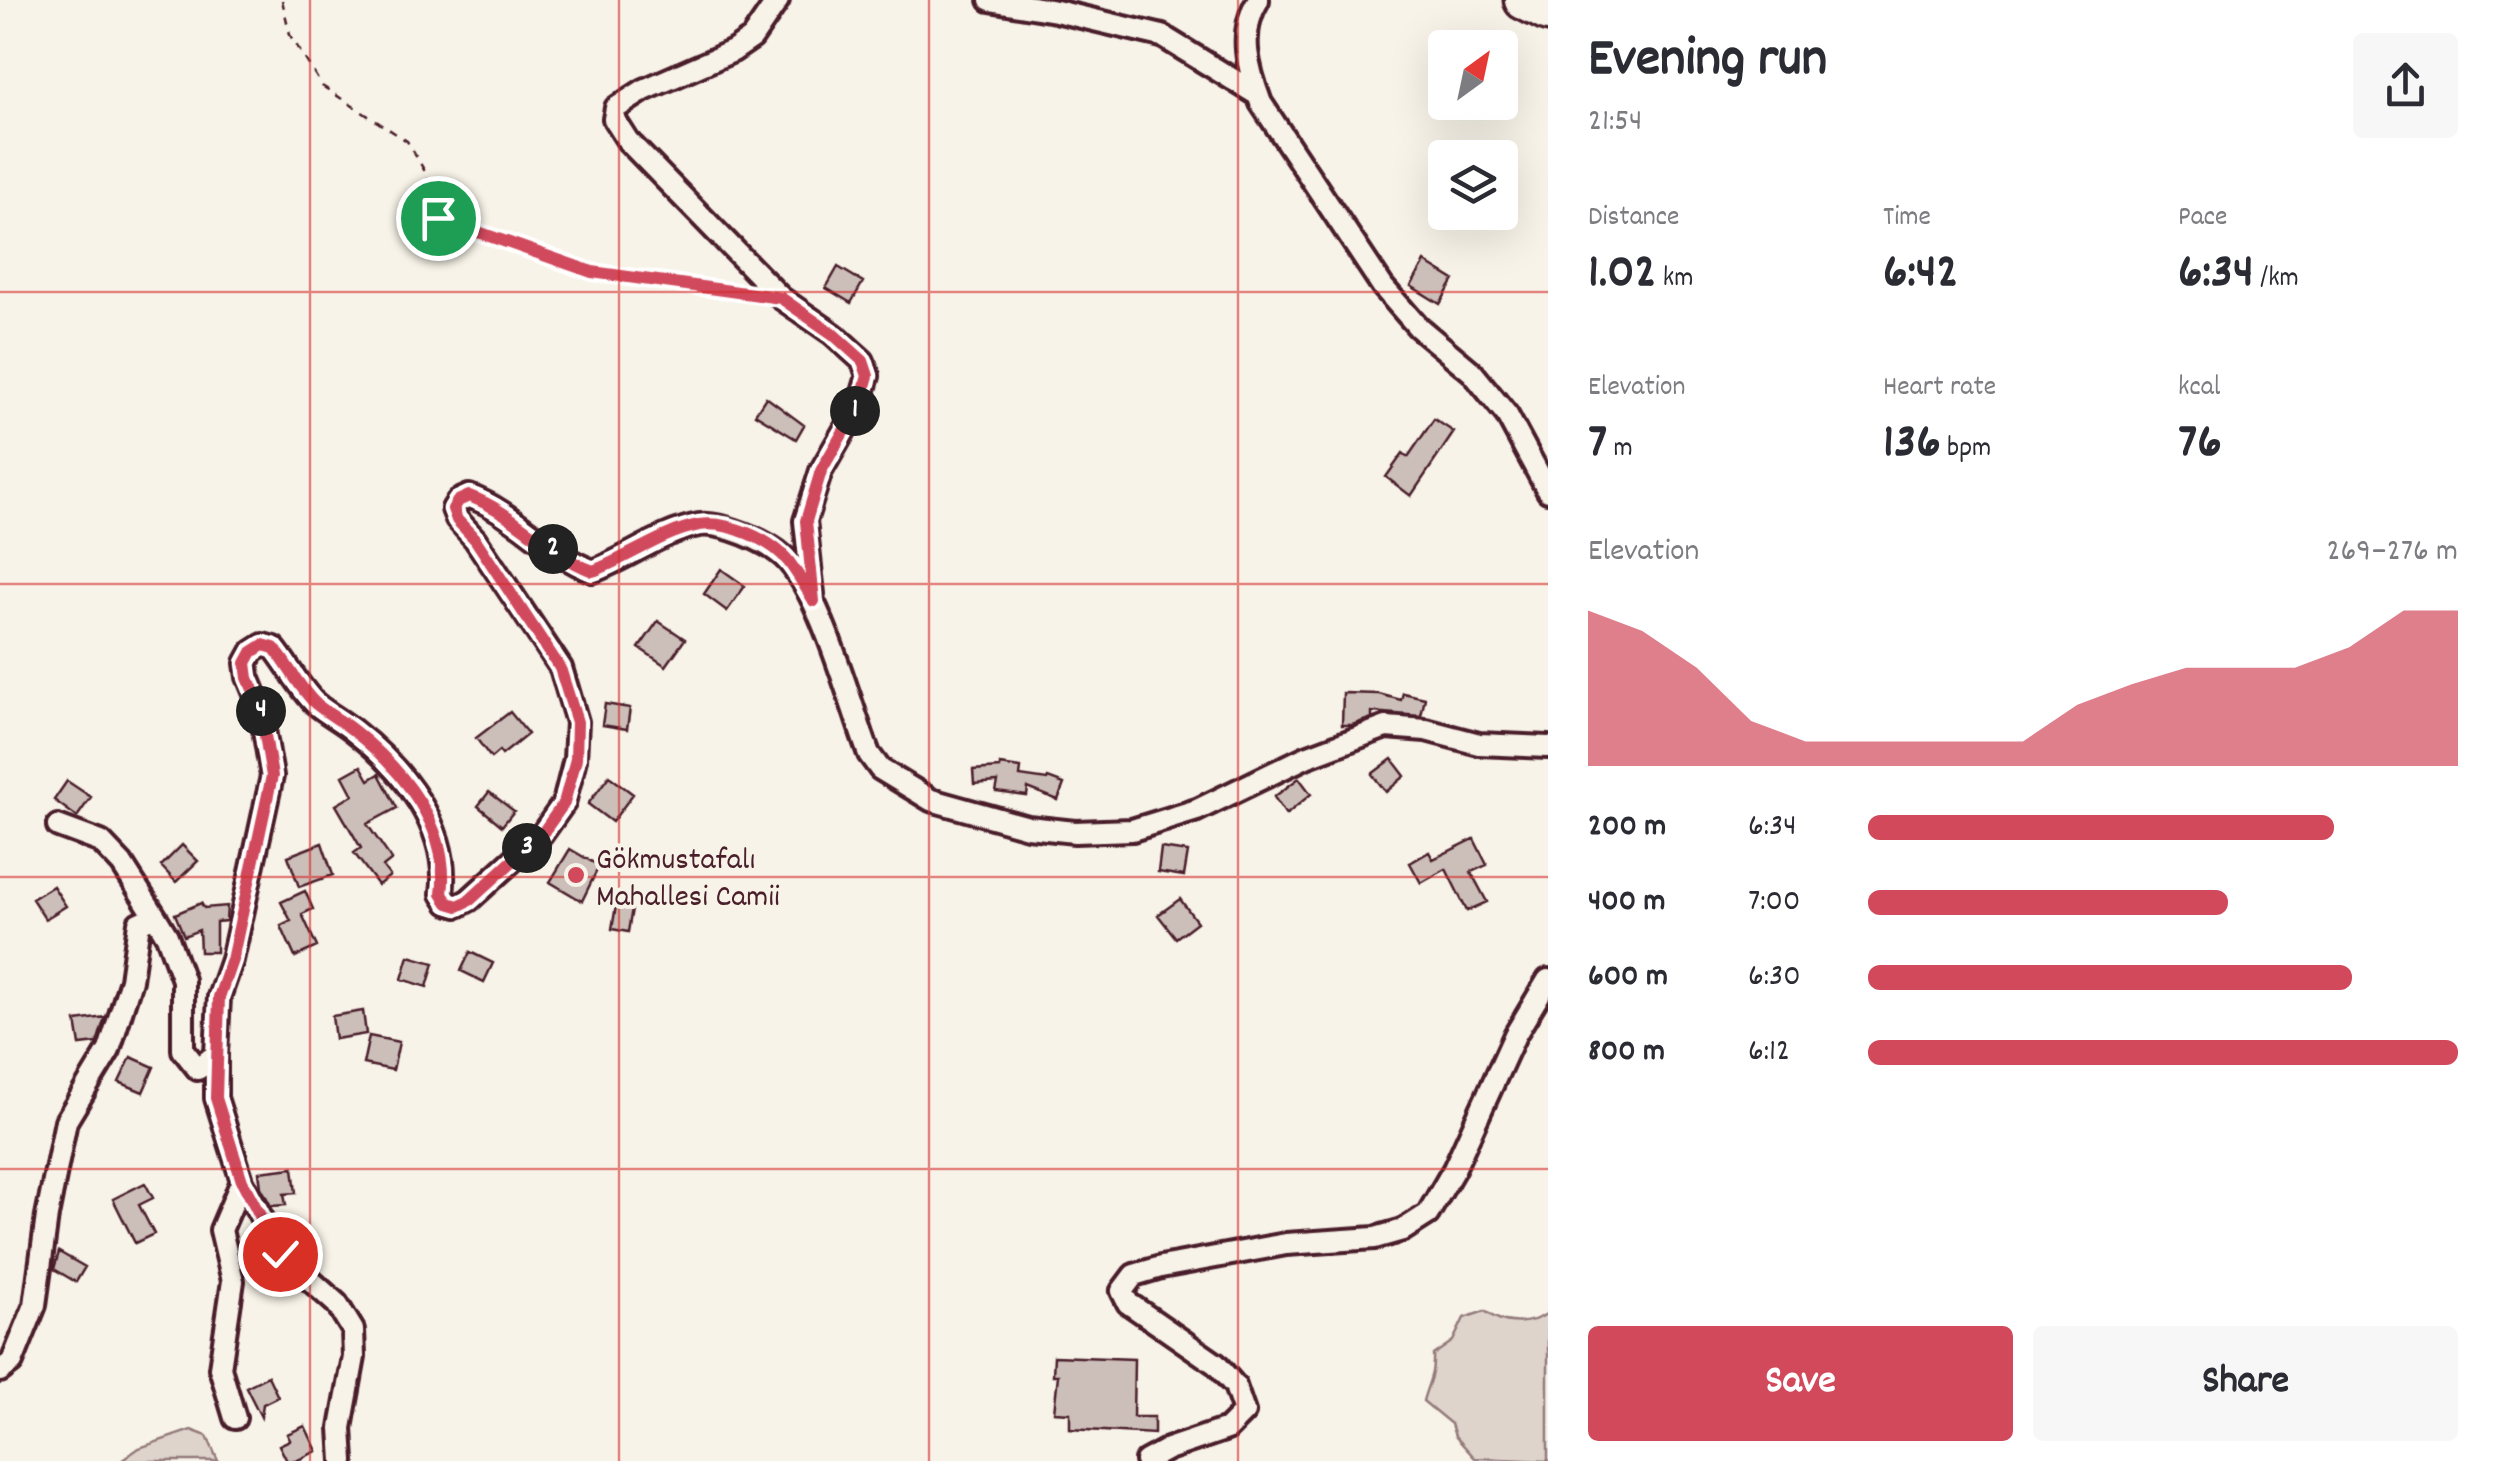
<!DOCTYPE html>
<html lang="en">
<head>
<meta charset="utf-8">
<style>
  body { margin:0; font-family:Dekko,sans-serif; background:#f7f7f7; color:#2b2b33; height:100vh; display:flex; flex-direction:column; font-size:38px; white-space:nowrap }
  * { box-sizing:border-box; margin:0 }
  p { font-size:32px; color:#7c7c81 }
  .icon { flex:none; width:55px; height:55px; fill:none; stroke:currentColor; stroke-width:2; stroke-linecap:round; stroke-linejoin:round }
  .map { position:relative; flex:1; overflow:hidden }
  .panel { display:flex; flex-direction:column; background:#fff; width:950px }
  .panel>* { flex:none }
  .needle { width:65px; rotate:33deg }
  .tools { position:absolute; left:1428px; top:30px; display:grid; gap:20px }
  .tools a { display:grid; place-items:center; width:90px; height:90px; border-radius:10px; background:#fff; box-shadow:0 10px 40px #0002; font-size:50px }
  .pin { position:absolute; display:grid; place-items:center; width:85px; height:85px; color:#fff; margin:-42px; border:5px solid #fff; border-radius:50%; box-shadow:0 2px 10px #0007 }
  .km { position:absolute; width:50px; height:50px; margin:-25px; border-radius:50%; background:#222; color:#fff; font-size:28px; line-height:50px; text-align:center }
  .round { display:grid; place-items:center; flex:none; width:105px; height:105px; border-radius:10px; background:#f7f7f7 }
  .overview { display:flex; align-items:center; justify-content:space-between; height:170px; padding:0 40px }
  h1 { font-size:55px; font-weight:700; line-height:75px }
  .stats { display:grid; grid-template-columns:repeat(3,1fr); gap:15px; height:170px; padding:10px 40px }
  .stats div { display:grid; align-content:center }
  .stats b { font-size:50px; font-weight:700 }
  .stats small { font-size:28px; font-weight:400 }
  .stats p { font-size:28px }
  .chart { height:280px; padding:20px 40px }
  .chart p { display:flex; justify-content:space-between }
  .chart svg { width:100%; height:180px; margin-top:10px; fill:#d1495b; opacity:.7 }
  .cta { display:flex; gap:20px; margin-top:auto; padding:20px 40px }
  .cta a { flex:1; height:115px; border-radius:10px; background:#d1495b; color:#fff; font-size:40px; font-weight:700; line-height:115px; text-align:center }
  .cta a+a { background:#f7f7f7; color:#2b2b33 }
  ul { padding:0 40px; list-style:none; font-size:32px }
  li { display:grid; grid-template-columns:160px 120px 1fr; align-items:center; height:75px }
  li i { height:25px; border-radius:12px; background:#d1495b }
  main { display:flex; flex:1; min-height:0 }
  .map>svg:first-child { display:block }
  .green { fill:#ded4cc; stroke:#947a7c; stroke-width:2.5 }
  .building { fill:#ccbfb9; stroke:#4a1f2b; stroke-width:2.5 }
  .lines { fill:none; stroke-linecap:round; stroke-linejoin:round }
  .street-casing { stroke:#4a1f2b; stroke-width:28 }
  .highway-casing { stroke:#4a1f2b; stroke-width:45 }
  .path { stroke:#4a1f2b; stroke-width:2.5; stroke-dasharray:8 8; stroke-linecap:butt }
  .street { stroke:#f7f3e8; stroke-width:20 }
  .highway { stroke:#f7f3e8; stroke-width:38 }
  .route-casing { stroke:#fff; stroke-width:20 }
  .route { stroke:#d1495b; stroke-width:12 }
  .grid { fill:none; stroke:#d62828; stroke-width:2.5; stroke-opacity:0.55 }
  .poi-dot { fill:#d1495b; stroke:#f7f3e8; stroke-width:4 }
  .labels { text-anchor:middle; stroke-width:8; stroke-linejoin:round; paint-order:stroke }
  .poi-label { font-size:32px; fill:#4a1f2b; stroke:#f7f3e8; text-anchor:start }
</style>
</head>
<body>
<main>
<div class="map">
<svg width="1548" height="1461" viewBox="0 0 1548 1461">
  <rect width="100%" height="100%" fill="#f7f3e8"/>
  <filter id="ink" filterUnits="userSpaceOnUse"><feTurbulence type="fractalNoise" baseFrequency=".01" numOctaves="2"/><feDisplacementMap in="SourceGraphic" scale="20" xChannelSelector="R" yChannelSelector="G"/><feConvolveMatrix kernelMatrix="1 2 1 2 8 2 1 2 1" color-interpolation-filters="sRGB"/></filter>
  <g filter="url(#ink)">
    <path class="green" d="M1485 1311C1503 1326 1529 1326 1548 1313V1461L1475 1458 1455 1436 1451 1424 1423 1401C1428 1382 1434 1376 1433 1355L1453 1341 1464 1318Z
      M191 1430 207 1436 218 1461H121L139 1448Z"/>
    <path class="building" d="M1425 262 1454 280 1440 304 1411 286Z
      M838 267 863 282 851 303 826 288Z
      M766 397 804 425 796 439 755 414Z
      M1434 419 1454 432 1411 496 1386 477 1403 453 1408 457Z
      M721 569 745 586 727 611 704 594Z
      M658 621 685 639 666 666 639 648Z
      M1343 693 1379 694 1401 700 1403 693 1425 698 1421 716 1372 712V718L1352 725H1342Z
      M605 704 630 708 627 729 602 725Z
      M510 712 528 734 502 755 499 751 491 758 476 738Z
      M1392 759 1405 776 1386 792 1372 774Z
      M1000 765 1021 768 1020 776 1047 780 1048 778 1064 784 1058 800 1028 788 1027 796 996 792 998 782 974 784 973 770 1000 768Z
      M361 766 369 780 379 774 397 808 367 824 392 860 383 867 390 876 378 885 354 853 361 848 336 805 353 795 343 776Z
      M609 776 633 794 612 822 588 804Z
      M1299 778 1311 794 1286 815 1274 797Z
      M67 781 91 797 77 817 54 800Z
      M489 792 514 811 502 826 478 806Z
      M1474 839 1487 865 1471 872 1487 902 1467 911 1446 869 1421 883 1410 863 1429 852 1433 859Z
      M322 843 333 875 299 887 288 856Z
      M182 845 198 861 176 882 161 866Z
      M1161 848 1188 852 1184 876 1158 872Z
      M570 849 599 866 582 901 550 882Z
      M53 886 66 906 45 919 32 899Z
      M305 891 313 909 302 914 317 947 295 957 281 926 291 921 281 902Z
      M618 894 634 897 628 932 612 929Z
      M1180 899 1197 922 1176 938 1158 915Z
      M201 903 204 908 227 906 226 921 216 922V952H200L199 930 184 936 175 914Z
      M470 952 493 963 484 982 461 971Z
      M409 956 434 963 427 987 402 979Z
      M363 1011 366 1034 335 1039 332 1016Z
      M105 1017 97 1043 80 1045 76 1021Z
      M369 1036 399 1042 393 1070 363 1064Z
      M131 1057 154 1067 143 1092 119 1082Z
      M293 1168 296 1193 284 1194 286 1205 271 1206 261 1187 259 1172Z
      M145 1183 153 1198 139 1205 154 1234 135 1243 113 1199Z
      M59 1252 85 1267 76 1282 54 1269Z
      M1054 1356 1134 1359 1133 1417H1154V1434L1070 1429V1413L1054 1412 1058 1375H1053Z
      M268 1376 278 1397 263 1404 261 1417 246 1387Z
      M305 1426 317 1451 296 1461H287L279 1445 290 1440 287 1434Z"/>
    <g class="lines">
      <defs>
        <path id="street" d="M778 0 752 38 733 51 644 90 616 108 614 119 628 141 781 298 833 334 863 361 868 376 860 403 821 471 805 521 813 594
          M990 0 1056 11 1162 36 1258 95
          M1258 0C1238 33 1248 69 1261 103L1383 287 1418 327 1472 372 1507 415 1548 491
          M58 826 101 842 122 864 155 916
          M216 1054V1098L242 1181 281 1254 337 1304 353 1330 354 1357 341 1428 343 1461
          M0 1371 12 1362 35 1305 47 1216 66 1121 109 1050 131 980 139 923 155 916 167 936 183 980V1050L198 1069 216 1054 219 997 232 960 272 776 260 706 248 677 246 663 252 652 263 645 274 648C288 665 300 689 316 704 328 714 342 721 354 731 403 769 451 829 442 894L448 903 458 906 469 900 542 834 564 803 575 759 577 722 561 668 475 539 457 519 453 509 458 501 469 496C516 513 547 554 593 571 628 558 663 531 699 525 713 523 731 529 744 534 759 540 772 546 784 557 820 590 850 704 869 754L880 769 931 800 1028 827 1075 832 1132 830 1197 810 1306 757 1386 727 1426 730 1479 744 1548 747
          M235 1418 220 1368 233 1281 221 1230 242 1181
          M1146 1461 1168 1449 1227 1429 1244 1412 1235 1386 1216 1364 1128 1303 1122 1291 1134 1275 1161 1267 1286 1244 1375 1238 1403 1230 1428 1214 1454 1169 1515 1035 1548 980"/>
        <path id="highway" d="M1524 0 1548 12"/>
      </defs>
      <use href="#street" class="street-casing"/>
      <use href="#highway" class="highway-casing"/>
      <path class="path" d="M282 0 290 35 322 86 407 141 427 175 438 218 592 272 750 293"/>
      <use href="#street" class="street"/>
      <use href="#highway" class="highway"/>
    </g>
  </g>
  <g class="lines" filter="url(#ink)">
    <defs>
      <path id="route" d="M280 1254 242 1181 216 1098 219 997 232 960 272 776 260 706 248 678 246 663 252 652 263 645 274 648C288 665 300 689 316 704 328 714 342 721 354 731 403 770 451 828 442 894L448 903 458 906 470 900 542 834 564 803 576 759 577 722 560 668 475 539 457 520 453 509 458 501 469 496C516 513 547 554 593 571 628 558 662 532 699 525 727 520 772 540 789 562 798 574 806 588 814 601L806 521 821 471 860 403 868 376 863 361 833 334 781 298 592 272 438 218"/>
    </defs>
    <use href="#route" class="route-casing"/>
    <use href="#route" class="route"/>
  </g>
  <path class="grid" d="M310 0V1461M619 0V1461M929 0V1461M1238 0V1461M0 292H1548M0 584H1548M0 877H1548M0 1169H1548"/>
  <circle class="poi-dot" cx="576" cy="875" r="10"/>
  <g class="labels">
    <g class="poi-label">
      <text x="596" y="868">Gökmustafalı<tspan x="596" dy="37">Mahallesi Camii</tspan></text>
    </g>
  </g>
</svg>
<div class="tools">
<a><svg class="needle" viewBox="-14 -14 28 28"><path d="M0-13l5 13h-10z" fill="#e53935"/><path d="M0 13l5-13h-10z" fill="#7c7c81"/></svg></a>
<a><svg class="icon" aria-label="layers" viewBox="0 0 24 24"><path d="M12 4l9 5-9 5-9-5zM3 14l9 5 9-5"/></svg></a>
</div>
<div class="pin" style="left:438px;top:218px;background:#1e9e55"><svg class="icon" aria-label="arrive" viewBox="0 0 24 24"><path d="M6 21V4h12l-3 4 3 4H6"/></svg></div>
<div class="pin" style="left:280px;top:1254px;background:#d93025"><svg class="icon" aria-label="check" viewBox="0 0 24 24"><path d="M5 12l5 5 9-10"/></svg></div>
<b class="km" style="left:855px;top:411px">1</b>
<b class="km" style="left:553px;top:549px">2</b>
<b class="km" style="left:527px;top:848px">3</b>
<b class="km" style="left:261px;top:711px">4</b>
</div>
<section class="panel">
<div class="overview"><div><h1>Evening run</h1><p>21:54</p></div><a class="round"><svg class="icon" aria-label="share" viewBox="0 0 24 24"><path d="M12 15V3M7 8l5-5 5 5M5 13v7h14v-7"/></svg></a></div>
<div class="stats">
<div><p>Distance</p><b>1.02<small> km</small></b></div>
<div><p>Time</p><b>6:42</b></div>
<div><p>Pace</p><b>6:34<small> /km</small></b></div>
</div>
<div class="stats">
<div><p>Elevation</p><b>7<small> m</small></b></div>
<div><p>Heart rate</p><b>136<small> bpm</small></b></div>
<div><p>kcal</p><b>76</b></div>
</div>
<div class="chart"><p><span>Elevation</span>269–276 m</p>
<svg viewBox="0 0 160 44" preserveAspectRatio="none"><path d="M0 44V6L10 11L20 20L30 33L40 38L50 38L60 38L70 38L80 38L90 29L100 24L110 20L120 20L130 20L140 15L150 6L160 6V44z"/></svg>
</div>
<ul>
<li><b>200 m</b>6:34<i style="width:79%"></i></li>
<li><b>400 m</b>7:00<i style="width:61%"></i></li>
<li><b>600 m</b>6:30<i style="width:82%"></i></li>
<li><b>800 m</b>6:12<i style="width:100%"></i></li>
</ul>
<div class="cta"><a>Save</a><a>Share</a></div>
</section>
</main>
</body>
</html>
